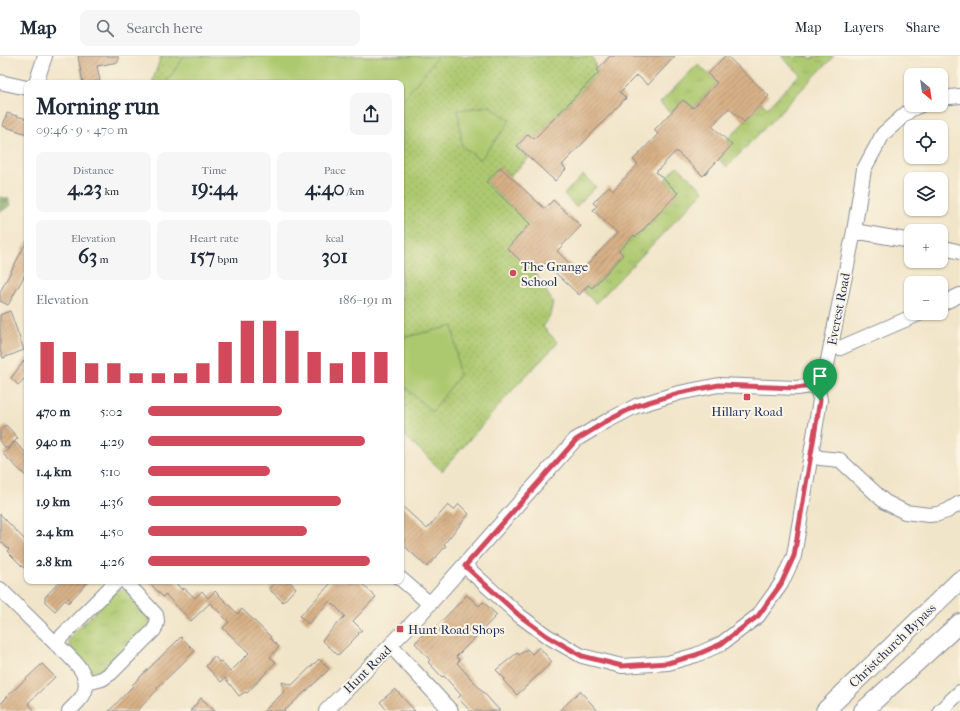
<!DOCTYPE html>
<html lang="en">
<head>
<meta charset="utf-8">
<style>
  body { margin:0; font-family:"IM FELL French Canon",serif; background:#f6f6f7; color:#1f2937; height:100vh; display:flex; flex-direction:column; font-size:15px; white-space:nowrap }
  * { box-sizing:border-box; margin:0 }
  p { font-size:13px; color:#747a83 }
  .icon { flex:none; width:22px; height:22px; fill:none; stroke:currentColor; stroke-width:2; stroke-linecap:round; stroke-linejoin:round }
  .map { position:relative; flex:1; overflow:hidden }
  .panel { position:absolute; left:24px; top:24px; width:380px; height:504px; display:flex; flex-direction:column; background:#fff; border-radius:8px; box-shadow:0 1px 3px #0004 }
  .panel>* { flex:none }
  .needle { width:26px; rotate:151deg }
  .fabs { position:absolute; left:904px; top:12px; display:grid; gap:8px }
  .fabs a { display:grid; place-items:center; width:44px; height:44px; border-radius:8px; background:#fff; box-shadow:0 1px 3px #0004; font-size:20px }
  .pin { position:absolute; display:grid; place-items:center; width:34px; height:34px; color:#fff; margin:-41px -17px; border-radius:50% 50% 50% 0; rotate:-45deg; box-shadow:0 0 4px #0007 }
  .pin .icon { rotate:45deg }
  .round { display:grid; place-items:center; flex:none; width:42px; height:42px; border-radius:8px; background:#f6f6f7 }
  .summary { display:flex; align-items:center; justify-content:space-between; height:68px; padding:0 12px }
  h1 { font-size:22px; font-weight:700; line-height:30px }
  .metrics { display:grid; grid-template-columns:repeat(3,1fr); gap:6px; height:68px; padding:4px 12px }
  .metrics div { display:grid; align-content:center; border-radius:8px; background:#f6f6f7; text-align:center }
  .metrics b { font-size:20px; font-weight:700 }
  .metrics small { font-size:11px; font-weight:400 }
  .metrics p { font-size:11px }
  .chart { height:112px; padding:8px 12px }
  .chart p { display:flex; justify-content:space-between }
  .chart svg { width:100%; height:72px; margin-top:4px; stroke:#d1495b; stroke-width:6 }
  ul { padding:0 12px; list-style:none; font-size:13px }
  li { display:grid; grid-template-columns:64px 48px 1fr; align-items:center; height:30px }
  li i { height:10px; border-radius:5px; background:#d1495b }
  header { display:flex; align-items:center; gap:24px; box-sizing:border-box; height:56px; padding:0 20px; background:#fff; border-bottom:1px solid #e0e1e3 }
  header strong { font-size:19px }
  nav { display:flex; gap:22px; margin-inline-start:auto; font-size:14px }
  .search { width:280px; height:36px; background:#f6f6f7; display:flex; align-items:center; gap:10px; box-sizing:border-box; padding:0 14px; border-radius:8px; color:#747a83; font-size:15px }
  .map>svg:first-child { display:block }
  .grass { fill:url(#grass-tufts); stroke:#647c67 }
  .forest { fill:url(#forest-firs); stroke:#526e60 }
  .park { fill:url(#park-dots); stroke:#647c67 }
  .pitch { fill:#adc970; stroke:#647c67 }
  .building { fill:url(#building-hatch) }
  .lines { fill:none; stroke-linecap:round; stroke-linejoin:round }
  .minor-casing { stroke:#868a94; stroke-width:16 }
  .major-casing { stroke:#868a94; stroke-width:20 }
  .minor { stroke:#fff; stroke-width:14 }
  .major { stroke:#fff; stroke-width:18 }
  .route-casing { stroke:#fff; stroke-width:8 }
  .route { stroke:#d1495b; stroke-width:5 }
  .poi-dot { fill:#d1495b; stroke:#fcf5e5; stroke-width:1.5 }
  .labels { text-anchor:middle; stroke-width:4; stroke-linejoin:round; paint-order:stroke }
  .poi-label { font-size:13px; fill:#1b2f5e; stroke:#fcf5e5; text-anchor:start }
  .street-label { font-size:13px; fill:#1b2f5e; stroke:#fcf5e5 }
</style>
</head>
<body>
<header>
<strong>Map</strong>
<div class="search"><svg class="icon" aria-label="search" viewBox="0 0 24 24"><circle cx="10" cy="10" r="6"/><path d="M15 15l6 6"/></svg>Search here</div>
<nav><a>Map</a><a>Layers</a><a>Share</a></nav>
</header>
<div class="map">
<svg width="960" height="655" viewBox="0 0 960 655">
  <defs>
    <pattern id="grass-tufts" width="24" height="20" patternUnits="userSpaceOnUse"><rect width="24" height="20" fill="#adc970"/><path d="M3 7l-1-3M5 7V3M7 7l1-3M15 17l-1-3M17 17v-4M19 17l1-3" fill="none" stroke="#94ad63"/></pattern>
    <pattern id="forest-firs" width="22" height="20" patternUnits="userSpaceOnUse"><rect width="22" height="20" fill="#8aad62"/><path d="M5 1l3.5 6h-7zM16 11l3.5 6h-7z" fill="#708d54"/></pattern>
    <pattern id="park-dots" width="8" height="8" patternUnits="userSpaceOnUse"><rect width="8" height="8" fill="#adc970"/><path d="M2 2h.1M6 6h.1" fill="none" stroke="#94ad63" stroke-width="1.8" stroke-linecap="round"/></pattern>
    <pattern id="building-hatch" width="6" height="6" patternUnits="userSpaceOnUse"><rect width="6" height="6" fill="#d7b086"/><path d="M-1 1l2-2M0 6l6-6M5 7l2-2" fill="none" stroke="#ae9071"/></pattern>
  </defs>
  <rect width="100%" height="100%" fill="#fcf5e5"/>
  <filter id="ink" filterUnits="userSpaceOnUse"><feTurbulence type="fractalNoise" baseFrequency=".025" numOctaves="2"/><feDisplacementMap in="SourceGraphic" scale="8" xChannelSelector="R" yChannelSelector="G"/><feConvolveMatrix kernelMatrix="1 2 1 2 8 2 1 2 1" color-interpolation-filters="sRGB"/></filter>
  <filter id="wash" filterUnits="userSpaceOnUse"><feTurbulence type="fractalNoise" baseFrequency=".012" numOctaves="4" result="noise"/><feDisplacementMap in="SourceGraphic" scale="16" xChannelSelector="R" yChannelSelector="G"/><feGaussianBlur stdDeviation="0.9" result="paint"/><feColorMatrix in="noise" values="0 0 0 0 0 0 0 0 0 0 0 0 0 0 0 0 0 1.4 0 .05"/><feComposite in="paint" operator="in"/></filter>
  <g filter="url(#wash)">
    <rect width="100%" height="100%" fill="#f1e5c9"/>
    <path class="grass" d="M781 0H793L795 2 797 0H808L812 3 815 0H834L727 111 718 103 732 89 727 84 762 47 767 52 800 18Z
      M698 8 717 27 693 52 683 44 670 57 660 47Z
      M677 110 704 135 596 247 583 235 588 229 592 232 623 199 619 195 634 179 636 181 678 137 665 124Z
      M583 119 596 131 576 151 564 138Z
      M118 533 125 534 150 562V569L109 612 95 619C89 617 72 597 70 591 69 588 69 585 70 581Z"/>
    <path class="forest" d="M0 141 9 143 11 149 0 156Z"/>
    <path class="park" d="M161 0H592L597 14 599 16 534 83 528 78 517 90 529 102 510 120 500 111 486 126 530 168 508 192 535 218 553 246 550 259 543 271 558 287 516 330 442 415 401 376V27H152Z"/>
    <path class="pitch" d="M184 0H438L401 46V27H166Z
      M490 50 510 65 480 104 462 90 458 54Z
      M453 270 459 320 432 356 401 327V282Z"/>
    <g id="blocks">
      <path class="building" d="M78 0H118V6L97 10 100 25 83 27Z
        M610 0H675L648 29 637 19 620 36 626 42 562 109 566 113 555 125 517 90 528 78 534 83 599 16 597 14Z
        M725 0H727L769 40 744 66 729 52 712 70 732 89 703 120 676 95 656 116 678 137 636 181 634 179 619 195 623 199 592 232 588 229 579 239 545 207 535 218 507 192 530 168 486 126 500 111 545 153 553 144 581 170 557 195 579 217 617 177 593 154 597 150 593 147 609 130 613 134 638 108 633 104 658 78 654 74 683 44 693 52 717 27 708 18Z
        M7 57 27 63V78L3 70Z
        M27 185V215L8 249 0 245V236Z
        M10 255 24 294 3 302 0 294V259Z
        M27 301V320L18 329 11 322Z
        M6 369 18 382 7 393 0 386V375Z
        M15 386 27 398V421L3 398Z
        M459 448 469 458 444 488 446 490 427 511 401 487V449L427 473 448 449 454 454Z
        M0 458 27 486V515L7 495 9 493 0 485Z
        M60 525H89L68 547 65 544 55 555 45 546V541Z
        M148 525H174L182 534 184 532 195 542 202 535 208 542 215 535 238 558 242 553 271 581 270 582 279 591 270 601 276 606 247 637 245 636 239 640 225 622 221 626 206 610 214 600 219 606 221 605 230 616 249 597 223 572 229 566 210 547 191 565 165 538 163 541Z
        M277 525H289L296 532 283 546 269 533Z
        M333 525H359L376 541 353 565 362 574 358 577 359 578 338 599 322 584 345 560 330 545 308 568 300 560Z
        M467 539 479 550 483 546 497 559 456 601 460 604 457 607 500 655H470L458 642 461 639 444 620 442 621 428 606 430 604 415 587 428 574 430 577Z
        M181 581 195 595 157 632 158 633 137 655H109L133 630 132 629Z
        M539 591 552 606 517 639 503 624 505 623 496 614 517 597 519 599 527 593 532 598Z
        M319 603 329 613 317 625 284 655H264L284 636 282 626 292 629Z
        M42 608 55 621 28 647 35 655H0V648L5 644 4 643Z
        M395 633 406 645 415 655H388L380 646Z
        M580 635 598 655H559Z
        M201 642 215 655H190Z"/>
    </g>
  </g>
  <g filter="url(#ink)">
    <use href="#blocks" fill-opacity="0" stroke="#868a94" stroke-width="1"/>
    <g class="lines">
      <defs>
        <path id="minor" d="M0 26 27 32
          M36 27 45 0
          M941 42 960 40
          M854 175 911 185
          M941 191 960 196
          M941 248 960 239
          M831 291 840 292 921 257
          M812 398 820 402 840 404 885 446 905 456 929 459 938 458 947 455 960 447
          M465 510 520 560 547 580 582 600 622 610 668 607 696 599 721 588 758 560 781 528 794 500 820 344 817 329
          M401 523 430 548
          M0 533 55 587
          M391 590 451 655
          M87 627 102 623 111 617 154 574C157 568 158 566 156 559L125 525
          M69 655C73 651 78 646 82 641 96 620 69 600 55 587L117 525
          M326 655 418 561 575 384 607 365 636 350 679 337 719 329 797 332 817 329 824 324 854 175 864 113 883 78 910 54 921 49
          M940 655 960 636"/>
        <path id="major" d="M825 655 960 524
          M863 655 960 567"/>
      </defs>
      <use href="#minor" class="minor-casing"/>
      <use href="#major" class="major-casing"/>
      <use href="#minor" class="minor"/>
      <use href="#major" class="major"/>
    </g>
  </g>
  <g class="lines" filter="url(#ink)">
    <defs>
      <path id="route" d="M719 329 797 332 817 329 820 344 794 500 781 528 758 560 721 588 696 599 668 607 622 610 582 600 547 580 520 560 465 510 576 384 607 365 636 350 679 337Z"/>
    </defs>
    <use href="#route" class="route-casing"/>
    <use href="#route" class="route"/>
  </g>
  <g class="poi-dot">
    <circle cx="513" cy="217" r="4"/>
    <rect x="743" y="337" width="8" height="8" rx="2"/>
    <rect x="396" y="569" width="8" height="8" rx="2"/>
  </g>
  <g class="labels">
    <g class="poi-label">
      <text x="521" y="215">The Grange<tspan x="521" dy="15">School</tspan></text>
      <text x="747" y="360" text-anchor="middle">Hillary Road</text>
      <text x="408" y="578">Hunt Road Shops</text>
    </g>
    <g class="street-label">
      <text transform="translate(838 253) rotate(-79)" y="5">Everest Road</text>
      <text transform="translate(892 589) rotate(-44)" y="5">Christchurch Bypass</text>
      <text transform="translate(367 613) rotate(-45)" y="5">Hunt Road</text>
    </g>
  </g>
</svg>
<div class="fabs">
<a><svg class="needle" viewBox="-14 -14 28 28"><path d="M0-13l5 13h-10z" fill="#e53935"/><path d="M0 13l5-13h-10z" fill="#747a83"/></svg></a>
<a><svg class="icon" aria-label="locate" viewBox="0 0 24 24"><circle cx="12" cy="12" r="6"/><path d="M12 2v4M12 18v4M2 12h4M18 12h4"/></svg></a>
<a><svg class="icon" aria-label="layers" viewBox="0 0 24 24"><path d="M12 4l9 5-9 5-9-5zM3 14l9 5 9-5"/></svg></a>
<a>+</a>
<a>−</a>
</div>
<div class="pin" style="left:820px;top:344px;background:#1e9e55"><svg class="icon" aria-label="arrive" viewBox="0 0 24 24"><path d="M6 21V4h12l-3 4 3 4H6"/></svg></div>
<section class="panel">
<div class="summary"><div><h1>Morning run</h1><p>09:46 · 9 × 470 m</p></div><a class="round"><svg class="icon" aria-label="share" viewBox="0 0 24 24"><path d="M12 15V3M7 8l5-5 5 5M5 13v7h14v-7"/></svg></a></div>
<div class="metrics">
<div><p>Distance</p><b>4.23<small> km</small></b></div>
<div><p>Time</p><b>19:44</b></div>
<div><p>Pace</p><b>4:40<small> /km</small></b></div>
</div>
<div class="metrics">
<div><p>Elevation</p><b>63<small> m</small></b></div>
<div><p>Heart rate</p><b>157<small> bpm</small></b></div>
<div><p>kcal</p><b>301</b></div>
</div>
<div class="chart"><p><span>Elevation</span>186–191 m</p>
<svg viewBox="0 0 160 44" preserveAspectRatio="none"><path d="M5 44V19M15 44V25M25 44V32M35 44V32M45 44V38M55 44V38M65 44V38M75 44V32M85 44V19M95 44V6M105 44V6M115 44V12M125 44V25M135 44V32M145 44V25M155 44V25"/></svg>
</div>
<ul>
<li><b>470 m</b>5:02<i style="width:55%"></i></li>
<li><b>940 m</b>4:29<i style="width:89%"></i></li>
<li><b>1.4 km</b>5:10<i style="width:50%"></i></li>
<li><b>1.9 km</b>4:36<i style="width:79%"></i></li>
<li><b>2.4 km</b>4:50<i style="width:65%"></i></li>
<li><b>2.8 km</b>4:26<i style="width:91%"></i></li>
</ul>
</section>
</div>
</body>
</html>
